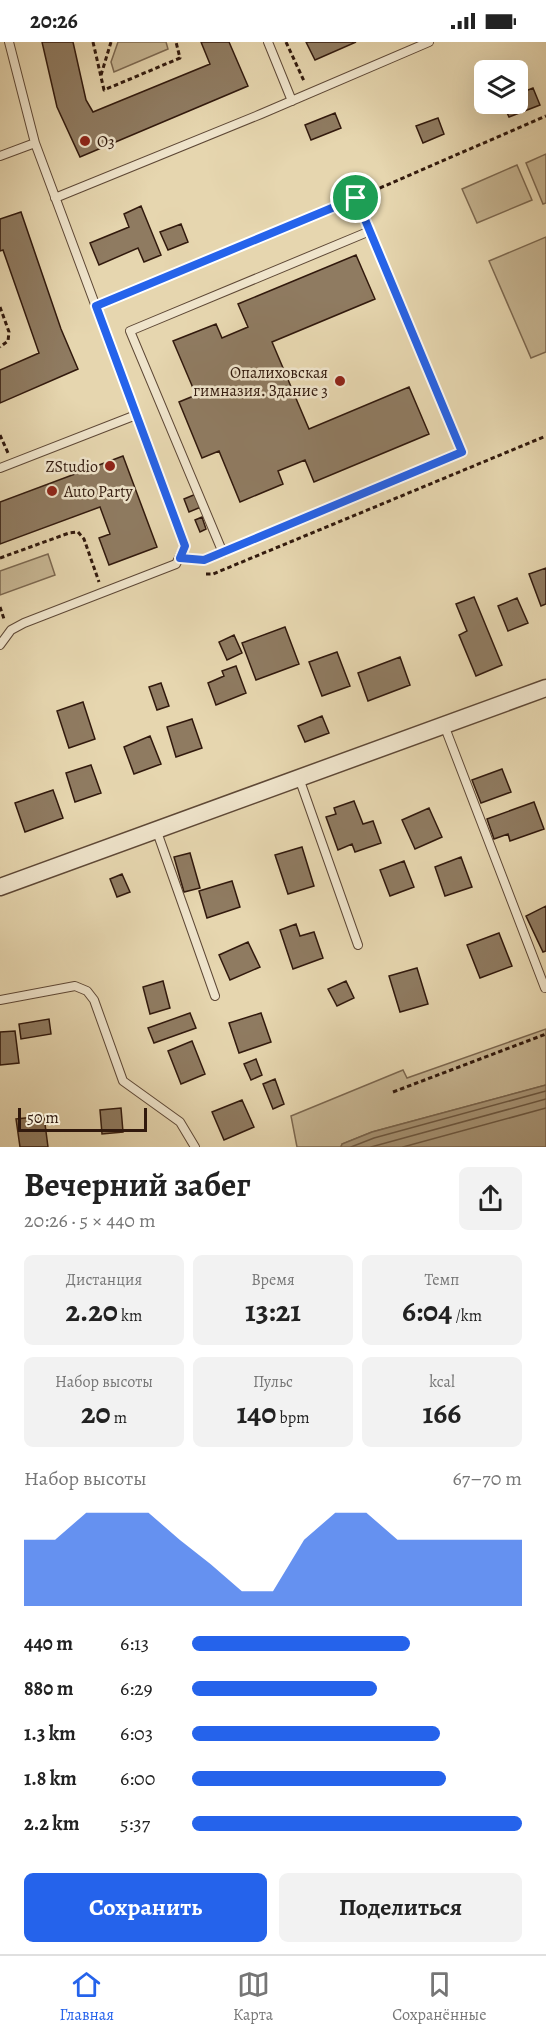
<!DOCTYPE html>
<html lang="ru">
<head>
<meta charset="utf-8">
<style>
  body { margin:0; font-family:Alegreya,serif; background:#f2f2f2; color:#222; height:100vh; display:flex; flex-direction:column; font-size:22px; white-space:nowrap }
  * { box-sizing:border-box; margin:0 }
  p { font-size:20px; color:#767676 }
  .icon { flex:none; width:33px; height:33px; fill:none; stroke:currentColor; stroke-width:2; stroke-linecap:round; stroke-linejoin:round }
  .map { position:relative; height:1105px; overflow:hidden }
  .details { display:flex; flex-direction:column; background:#fff; flex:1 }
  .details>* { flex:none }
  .tools { position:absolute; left:474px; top:18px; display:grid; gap:12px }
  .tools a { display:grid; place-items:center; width:54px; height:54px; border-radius:9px; background:#fff; box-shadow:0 6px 24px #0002; font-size:30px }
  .scale { position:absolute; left:18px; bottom:15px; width:129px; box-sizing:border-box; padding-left:6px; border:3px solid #31190d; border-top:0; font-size:16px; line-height:21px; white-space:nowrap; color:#31190d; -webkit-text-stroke:4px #efe4cb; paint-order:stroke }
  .pin { position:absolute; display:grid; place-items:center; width:51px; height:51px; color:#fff; margin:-26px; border:3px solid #fff; border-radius:50%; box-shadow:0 2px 6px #0007 }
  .round { display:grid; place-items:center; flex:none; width:63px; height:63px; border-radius:9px; background:#f2f2f2 }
  .summary { display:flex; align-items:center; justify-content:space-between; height:102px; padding:0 24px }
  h1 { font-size:33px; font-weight:700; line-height:45px }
  .stats { display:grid; grid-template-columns:repeat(3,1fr); gap:9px; height:102px; padding:6px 24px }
  .stats div { display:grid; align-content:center; border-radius:9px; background:#f2f2f2; text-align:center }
  .stats b { font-size:30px; font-weight:700 }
  .stats small { font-size:16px; font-weight:400 }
  .stats p { font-size:16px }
  .chart { height:168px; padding:12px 24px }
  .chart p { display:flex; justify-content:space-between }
  .chart svg { width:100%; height:108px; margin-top:6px; fill:#2563eb; opacity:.7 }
  .primary-button { display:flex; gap:12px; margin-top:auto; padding:12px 24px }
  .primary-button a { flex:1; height:69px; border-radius:9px; background:#2563eb; color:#fff; font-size:24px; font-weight:700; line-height:69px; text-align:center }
  .primary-button a+a { background:#f2f2f2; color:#222 }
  ul { padding:0 24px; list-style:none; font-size:20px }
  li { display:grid; grid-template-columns:96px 72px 1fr; align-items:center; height:45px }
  li i { height:15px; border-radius:8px; background:#2563eb }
  .status { display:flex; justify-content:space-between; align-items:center; height:42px; padding:0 30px; background:#fff; direction:ltr }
  .status svg { height:16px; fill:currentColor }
  .tabs { display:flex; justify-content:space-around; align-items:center; height:84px; border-top:2px solid #e0e0e0; background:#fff; font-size:16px; color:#767676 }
  .tabs a { display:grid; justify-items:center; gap:3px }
  .tabs .active { color:#2563eb }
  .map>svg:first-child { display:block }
  .green { fill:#c7b693; stroke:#7c6850; stroke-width:1.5 }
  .water { fill:#a89678; stroke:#78644d; stroke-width:1.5 }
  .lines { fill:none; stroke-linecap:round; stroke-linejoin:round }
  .shore { stroke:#6c5842; stroke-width:1.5 }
  .building { fill:#8f7b61; stroke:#31190d; stroke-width:1.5 }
  .lane-casing { stroke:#5e4836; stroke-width:10 }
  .street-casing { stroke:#5e4836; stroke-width:19 }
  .path { stroke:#31190d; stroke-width:3; stroke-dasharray:4.5 3; stroke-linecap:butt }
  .lane { stroke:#efe4cb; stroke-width:8 }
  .street { stroke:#efe4cb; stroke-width:16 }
  .route-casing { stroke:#fff; stroke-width:12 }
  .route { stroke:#2563eb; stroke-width:8 }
  .poi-dot { fill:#8f2418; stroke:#efe4cb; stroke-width:2 }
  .labels { text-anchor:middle; stroke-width:5; stroke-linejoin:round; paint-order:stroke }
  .poi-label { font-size:16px; fill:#31190d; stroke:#efe4cb; text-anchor:start }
</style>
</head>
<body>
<div class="status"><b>20:26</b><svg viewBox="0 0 49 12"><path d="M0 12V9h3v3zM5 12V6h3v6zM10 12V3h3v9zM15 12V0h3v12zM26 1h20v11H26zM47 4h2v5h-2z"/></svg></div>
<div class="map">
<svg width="546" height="1105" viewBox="0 0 546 1105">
  <rect width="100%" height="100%" fill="#e6d6af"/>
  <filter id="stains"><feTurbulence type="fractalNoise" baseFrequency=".00333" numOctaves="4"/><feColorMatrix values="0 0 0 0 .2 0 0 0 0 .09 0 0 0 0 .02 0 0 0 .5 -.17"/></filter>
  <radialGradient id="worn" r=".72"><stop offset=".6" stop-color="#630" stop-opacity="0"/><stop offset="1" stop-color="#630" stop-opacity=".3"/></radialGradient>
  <path class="green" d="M118 0H166L168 7 114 30 111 20Z
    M546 112V161L543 162 526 121Z
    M517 123 532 158 477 181 462 147Z
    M546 195V310L531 316 489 219Z
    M48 512 55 533 0 553V529Z
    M546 987V1043L372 1090 342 1102 341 1105H297L291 1074 403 1028 407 1036Z"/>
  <path class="water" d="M546 1043V1105H341L342 1102 372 1090Z"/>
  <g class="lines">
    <path class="shore" d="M351 1105 374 1096 546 1049
      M371 1105 546 1057
      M403 1105 546 1066"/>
  </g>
  <path class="building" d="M42 0H73L86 58 93 70 210 22 201 0H229L248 44 80 115 57 65Z
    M306 0H356L315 18Z
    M533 46 540 63 509 75 503 62H518V52Z
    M335 71 341 86 311 98 305 83Z
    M438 76 444 92 423 101 416 84Z
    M141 164 161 213 144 220 138 206 99 223 90 201 129 185 124 172Z
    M21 170 61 287 78 327 0 361V328L39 311 3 208 0 209V177Z
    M181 182 188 200 168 208 160 190Z
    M356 213 375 257 272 300 309 387 409 345 429 392 314 440 305 418 278 429 283 442 240 460 219 409 202 416 179 360 196 353 173 299 216 282 222 296 248 285 238 262Z
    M123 414 157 505 109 523 99 496 110 492 100 465 0 502V460Z
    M196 452 201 465 189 470 184 457Z
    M202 475 206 487 200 490 195 478Z
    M546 526V562L541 564 529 532Z
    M474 555 502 623 476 634 459 593 467 589 456 562Z
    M517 556 528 581 508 589 498 564Z
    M285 585 299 622 256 638 242 601Z
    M234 593 242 611 227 618 219 600Z
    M337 610 350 644 322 654 309 620Z
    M400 615 410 643 368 659 358 631Z
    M236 624 246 651 216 663 208 641 224 634 222 629Z
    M161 641 169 664 157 668 149 645Z
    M83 660 95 697 69 706 57 669Z
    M322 674 329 691 305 700 298 684Z
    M192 677 202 706 176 715 167 685Z
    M150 694 161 722 134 732 124 705Z
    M91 723 101 751 75 760 66 731Z
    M502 727 511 750 481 761 472 738Z
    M53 748 63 776 25 790 15 761Z
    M354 759 363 782 373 779 381 801 355 810 352 802 338 808 326 775 336 772 334 766Z
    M534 760 544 787 510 799 508 792 494 797 487 777Z
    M429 766 442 795 415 807 402 778Z
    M302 805 314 844 288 852 275 813Z
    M190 811 200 846 184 850 174 815Z
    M461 815 472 845 445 854 435 825Z
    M404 819 414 845 390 854 380 828Z
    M122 832 130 850 117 855 110 837Z
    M232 839 240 865 207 876 199 849Z
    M546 864V909L543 910 526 874Z
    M296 882 300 894 314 890 323 916 293 927 280 888Z
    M499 891 512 924 480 936 467 903Z
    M248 900 260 925 230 938 219 913Z
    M417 926 428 962 400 970 389 934Z
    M163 939 170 966 150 972 143 945Z
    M346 939 354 956 337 964 328 947Z
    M190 971 196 986 154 1001 148 986Z
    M261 971 271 1000 239 1011 229 981Z
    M49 977 51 992 21 997 19 982Z
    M15 989 19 1021 0 1023V990Z
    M192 999 205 1032 181 1042 168 1009Z
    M256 1017 262 1033 251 1038 244 1022Z
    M275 1037 284 1062 273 1067 263 1042Z
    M242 1058 254 1085 224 1098 212 1070Z
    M121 1066 123 1090 102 1092 100 1068Z
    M44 1074 48 1105H20L16 1077Z"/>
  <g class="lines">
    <defs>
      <path id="lane" d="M268 0 292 59
        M0 114 35 101
        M55 156 261 72 429 0
        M96 264 356 156 462 410 204 518 180 516
        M0 426 136 373
        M223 511 130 289 370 189
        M0 603 11 588 24 581 176 522 185 504 35 101 9 0
        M444 683 545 946
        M299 736 358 903
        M156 787 215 954
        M0 958 75 944 87 949 94 958 123 1039 180 1080 195 1105"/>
      <path id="street" d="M0 845 546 646"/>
    </defs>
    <use href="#lane" class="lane-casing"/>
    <use href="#street" class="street-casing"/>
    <path class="path" d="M93 0 104 48 180 16 176 0
      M286 0 304 39
      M101 33 111 0
      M366 152 546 74
      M0 265 9 290 8 299 0 305
      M0 393 8 411
      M0 516 69 491 78 490 84 497 99 540
      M206 532H213L546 394
      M0 565 4 577
      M393 1050 546 992"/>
    <use href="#lane" class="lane"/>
    <use href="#street" class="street"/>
  </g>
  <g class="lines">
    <defs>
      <path id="route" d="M356 156 462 410 204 518 180 516 185 504 96 264Z"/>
    </defs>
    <use href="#route" class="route-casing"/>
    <use href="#route" class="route"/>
  </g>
  <g class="poi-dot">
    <circle cx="85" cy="99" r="6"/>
    <circle cx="340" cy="339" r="6"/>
    <circle cx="110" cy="424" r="6"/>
    <circle cx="52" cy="449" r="6"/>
  </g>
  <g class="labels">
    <g class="poi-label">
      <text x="97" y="105">О3</text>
      <text x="328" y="336" text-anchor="end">Опалиховская<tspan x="328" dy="18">гимназия. Здание 3</tspan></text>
      <text x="98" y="430" text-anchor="end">ZStudio</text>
      <text x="64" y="455">Auto Party</text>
    </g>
  </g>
  <rect width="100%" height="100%" filter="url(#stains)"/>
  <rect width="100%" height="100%" fill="url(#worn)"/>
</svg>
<div class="tools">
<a><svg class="icon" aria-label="layers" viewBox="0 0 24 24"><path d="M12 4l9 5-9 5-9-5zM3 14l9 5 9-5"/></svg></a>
</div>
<div class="scale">50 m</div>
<div class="pin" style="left:356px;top:156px;background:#1e9e55"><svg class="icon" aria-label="arrive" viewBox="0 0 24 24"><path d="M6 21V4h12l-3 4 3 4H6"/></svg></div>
</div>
<section class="details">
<div class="summary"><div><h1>Вечерний забег</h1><p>20:26 · 5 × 440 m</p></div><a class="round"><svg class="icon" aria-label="share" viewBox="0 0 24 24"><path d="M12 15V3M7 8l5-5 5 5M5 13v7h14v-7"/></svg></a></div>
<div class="stats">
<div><p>Дистанция</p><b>2.20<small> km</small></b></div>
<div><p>Время</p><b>13:21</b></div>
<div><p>Темп</p><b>6:04<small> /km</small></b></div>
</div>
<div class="stats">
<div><p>Набор высоты</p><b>20<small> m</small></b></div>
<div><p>Пульс</p><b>140<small> bpm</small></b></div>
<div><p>kcal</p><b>166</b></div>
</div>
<div class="chart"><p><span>Набор высоты</span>67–70 m</p>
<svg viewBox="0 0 160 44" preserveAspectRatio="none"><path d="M0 44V17L10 17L20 6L30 6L40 6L50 17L60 27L70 38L80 38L90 17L100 6L110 6L120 17L130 17L140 17L150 17L160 17V44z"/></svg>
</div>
<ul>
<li><b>440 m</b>6:13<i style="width:66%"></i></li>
<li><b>880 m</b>6:29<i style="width:56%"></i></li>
<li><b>1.3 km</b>6:03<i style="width:75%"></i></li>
<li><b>1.8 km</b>6:00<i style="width:77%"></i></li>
<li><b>2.2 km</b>5:37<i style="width:100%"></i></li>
</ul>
<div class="primary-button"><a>Сохранить</a><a>Поделиться</a></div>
</section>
<nav class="tabs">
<a class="active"><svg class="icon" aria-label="home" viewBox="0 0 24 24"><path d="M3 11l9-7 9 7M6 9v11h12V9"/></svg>Главная</a>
<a><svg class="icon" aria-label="map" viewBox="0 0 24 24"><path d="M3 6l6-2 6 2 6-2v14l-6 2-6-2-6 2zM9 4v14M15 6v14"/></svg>Карта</a>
<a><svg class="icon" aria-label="saved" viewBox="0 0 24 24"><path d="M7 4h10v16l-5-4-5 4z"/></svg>Сохранённые</a>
</nav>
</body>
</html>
